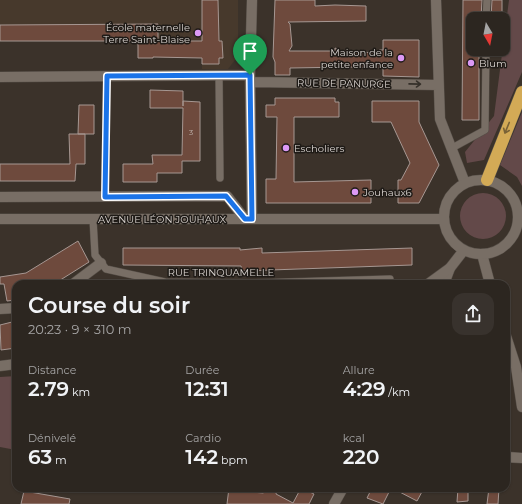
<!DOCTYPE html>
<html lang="fr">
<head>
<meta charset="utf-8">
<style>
  body { margin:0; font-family:Montserrat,sans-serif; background:#38322d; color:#f1f3f6; height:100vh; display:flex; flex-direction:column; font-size:15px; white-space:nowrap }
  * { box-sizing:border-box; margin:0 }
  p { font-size:13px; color:#a6a5a5 }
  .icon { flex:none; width:22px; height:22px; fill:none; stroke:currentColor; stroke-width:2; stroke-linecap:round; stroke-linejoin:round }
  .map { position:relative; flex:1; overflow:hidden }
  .side { position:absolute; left:12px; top:280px; width:498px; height:212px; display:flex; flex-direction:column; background:#2c2620; border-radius:12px; box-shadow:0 1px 3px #0004,0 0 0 1px #48433e }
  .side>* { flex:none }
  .needle { width:26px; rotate:170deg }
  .controls { position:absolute; left:466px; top:12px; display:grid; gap:8px }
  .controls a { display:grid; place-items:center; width:44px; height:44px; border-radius:8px; background:#2c2620; box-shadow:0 1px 3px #0004,0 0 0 1px #48433e; font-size:20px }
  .pin { position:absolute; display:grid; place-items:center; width:34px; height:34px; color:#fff; margin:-41px -17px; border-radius:50% 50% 50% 0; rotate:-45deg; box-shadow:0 0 4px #0007 }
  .pin .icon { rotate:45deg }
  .round { display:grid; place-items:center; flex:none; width:42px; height:42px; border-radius:12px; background:#38322d }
  .overview { display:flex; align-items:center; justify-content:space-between; height:68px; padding:0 16px }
  h1 { font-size:22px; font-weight:600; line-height:30px }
  .metrics { display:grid; grid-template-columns:repeat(3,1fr); gap:6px; height:68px; padding:4px 16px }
  .metrics div { display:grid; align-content:center }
  .metrics b { font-size:20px; font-weight:600 }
  .metrics small { font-size:11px; font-weight:400 }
  .metrics p { font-size:11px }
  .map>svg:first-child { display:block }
  .built { fill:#47392c }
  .green { fill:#634949 }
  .building { fill:#6e4a3d; stroke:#a69792 }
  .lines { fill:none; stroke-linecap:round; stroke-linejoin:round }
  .lane-casing { stroke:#554e47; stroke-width:8 }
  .street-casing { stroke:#554e47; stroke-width:11 }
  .secondary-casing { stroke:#554e47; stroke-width:11 }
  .highway-casing { stroke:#554e47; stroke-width:13 }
  .path { stroke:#817973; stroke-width:2; stroke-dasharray:3 3; stroke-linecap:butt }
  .lane { stroke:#786e65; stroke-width:7 }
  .street { stroke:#786e65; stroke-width:10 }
  .secondary { stroke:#786e65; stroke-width:10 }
  .highway { stroke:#d3aa56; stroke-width:12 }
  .oneway { stroke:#35302a }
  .oneway2 { stroke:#796236 }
  .route-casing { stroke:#fff; stroke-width:8 }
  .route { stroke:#1a73e8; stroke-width:5 }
  .poi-dot { fill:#dc99f5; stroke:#1f1b17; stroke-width:1.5 }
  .labels { text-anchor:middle; stroke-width:3; stroke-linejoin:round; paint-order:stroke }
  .number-label { font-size:8px; fill:#beb0aa }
  .poi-label { font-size:10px; fill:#d8d2ce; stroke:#1f1b17; text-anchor:start }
  .street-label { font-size:10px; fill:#d8d2ce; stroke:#1f1b17 }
</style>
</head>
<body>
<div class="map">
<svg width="522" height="504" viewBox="0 0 522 504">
  <rect width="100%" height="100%" fill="#3b322a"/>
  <path class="built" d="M0 0H238V56L228 69H202V58L154 57 153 58H138L137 41H0Z"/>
  <path class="green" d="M509 0H522V72L484 160 467 163 465 152 494 116Z
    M522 112V186L517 177 500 165Z
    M460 216a23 23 0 1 1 46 0a23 23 0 1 1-46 0Z
    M16 376V450L0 447V377Z"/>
  <path class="building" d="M202 0H218L219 41H222L223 58H219V64H202V58L153 57V58H138V41H0V25L158 24V41H202Z
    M275 0H315V6L335 5 366 6V21L288 22 290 24 292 46 289 51H335V48L341 51 379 53V50H383V40H419V77L383 76V68L349 67 290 68V75H275V62L273 57Z
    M463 0H482L481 18 473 19V49H479V120H462Z
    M492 0H502V18H491Z
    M150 90 183 91V106V101L200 102V161H182V173H157V182H123V164H153L152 155H182L183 108H150Z
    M275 98H335V102H339V117H294V182L371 180V203H266V179H276L277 117H266V105H275Z
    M372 101H419V122L439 165 419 203H398V180H401L410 163 391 122H372Z
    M79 105H94V134H78Z
    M69 134H85V164H76L75 181H0V164H70Z
    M78 241 89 262 54 284H16V300L7 301 4 284H0V277L26 273Z
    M123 248H240V250L262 248V253L412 248V265L242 271 241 266 123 265Z
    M16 321V348L1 350 0 325Z
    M229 488H251V492L263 493 272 488H277L276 494 293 503 301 488 314 494 309 504H227Z
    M372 488H391L383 504 367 498Z
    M392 488H424L417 501Z
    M458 488H468V501L457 502Z
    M489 488H499L498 504H487Z
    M24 491 70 499 69 504H21Z"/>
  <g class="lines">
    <defs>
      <path id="lane" d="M486 19 487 0
        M219 75 220 178
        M452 148 485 130 486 49
        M93 219 95 255 106 269 165 282 254 283 390 279"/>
      <path id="street" d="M252 0 250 75 252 219
        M436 0 440 119 465 183
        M0 77 250 75
        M250 82 438 85
        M0 197 227 196 245 219
        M0 219H444
        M482 254 490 284
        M73 284 101 263
        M444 284 450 268
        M0 309 16 308
        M506 336 516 367 522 407
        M506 457 522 458
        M334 504 343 488"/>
      <path id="secondary" d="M444 217a37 37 0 1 1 74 0a37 37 0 1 1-74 0Z
        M428 284 450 268 464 250
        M0 366 16 364"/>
      <path id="highway" d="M487 180 522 92"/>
    </defs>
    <use href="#lane" class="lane-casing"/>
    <use href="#street" class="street-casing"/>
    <use href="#secondary" class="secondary-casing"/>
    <use href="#highway" class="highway-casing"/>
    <path class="path" d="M105 186 107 86"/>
    <use href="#lane" class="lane"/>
    <use href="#street" class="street"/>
    <use href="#secondary" class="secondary"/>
    <use href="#highway" class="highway"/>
  </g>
  <defs><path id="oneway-shaft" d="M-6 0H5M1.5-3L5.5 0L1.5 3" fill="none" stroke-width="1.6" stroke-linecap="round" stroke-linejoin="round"/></defs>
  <use class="oneway" href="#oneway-shaft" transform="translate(415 84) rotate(1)"/>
  <use class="oneway2" href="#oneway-shaft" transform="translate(507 128) rotate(112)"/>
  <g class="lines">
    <defs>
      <path id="route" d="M250 75 252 219H245L226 196 105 197 107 76Z"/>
    </defs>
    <use href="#route" class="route-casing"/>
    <use href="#route" class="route"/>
  </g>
  <g class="poi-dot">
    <circle cx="198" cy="33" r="4"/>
    <circle cx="401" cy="58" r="4"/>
    <circle cx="471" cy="63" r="4"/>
    <circle cx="286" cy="148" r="4"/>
    <circle cx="355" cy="192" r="4"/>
  </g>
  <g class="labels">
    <g class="number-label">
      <text x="191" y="135">3</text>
    </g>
    <g class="poi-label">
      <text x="190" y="31" text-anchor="end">École maternelle<tspan x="190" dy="12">Terre Saint-Blaise</tspan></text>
      <text x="393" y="56" text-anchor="end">Maison de la<tspan x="393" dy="12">petite enfance</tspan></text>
      <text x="479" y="67">Blum</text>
      <text x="294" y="152">Escholiers</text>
      <text x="363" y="196">Jouhaux6</text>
    </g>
    <g class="street-label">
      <text transform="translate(344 83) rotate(1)" y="4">RUE DE PANURGE</text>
      <text x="162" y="223">AVENUE LÉON JOUHAUX</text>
      <text x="221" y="276">RUE TRINQUAMELLE</text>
    </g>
  </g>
</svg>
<div class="controls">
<a><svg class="needle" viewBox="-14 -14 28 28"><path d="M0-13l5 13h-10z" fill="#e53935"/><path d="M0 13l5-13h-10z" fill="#a6a5a5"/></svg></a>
</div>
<div class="pin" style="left:250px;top:75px;background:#1e9e55"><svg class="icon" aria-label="arrive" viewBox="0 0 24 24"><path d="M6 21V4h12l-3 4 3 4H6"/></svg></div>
<section class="side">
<div class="overview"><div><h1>Course du soir</h1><p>20:23 · 9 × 310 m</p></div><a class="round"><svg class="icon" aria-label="share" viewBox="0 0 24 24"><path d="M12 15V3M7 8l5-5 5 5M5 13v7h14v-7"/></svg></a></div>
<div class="metrics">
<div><p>Distance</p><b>2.79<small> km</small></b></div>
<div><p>Durée</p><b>12:31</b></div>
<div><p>Allure</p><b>4:29<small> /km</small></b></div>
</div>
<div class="metrics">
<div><p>Dénivelé</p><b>63<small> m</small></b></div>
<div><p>Cardio</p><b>142<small> bpm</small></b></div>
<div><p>kcal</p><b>220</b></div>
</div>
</section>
</div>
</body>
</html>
